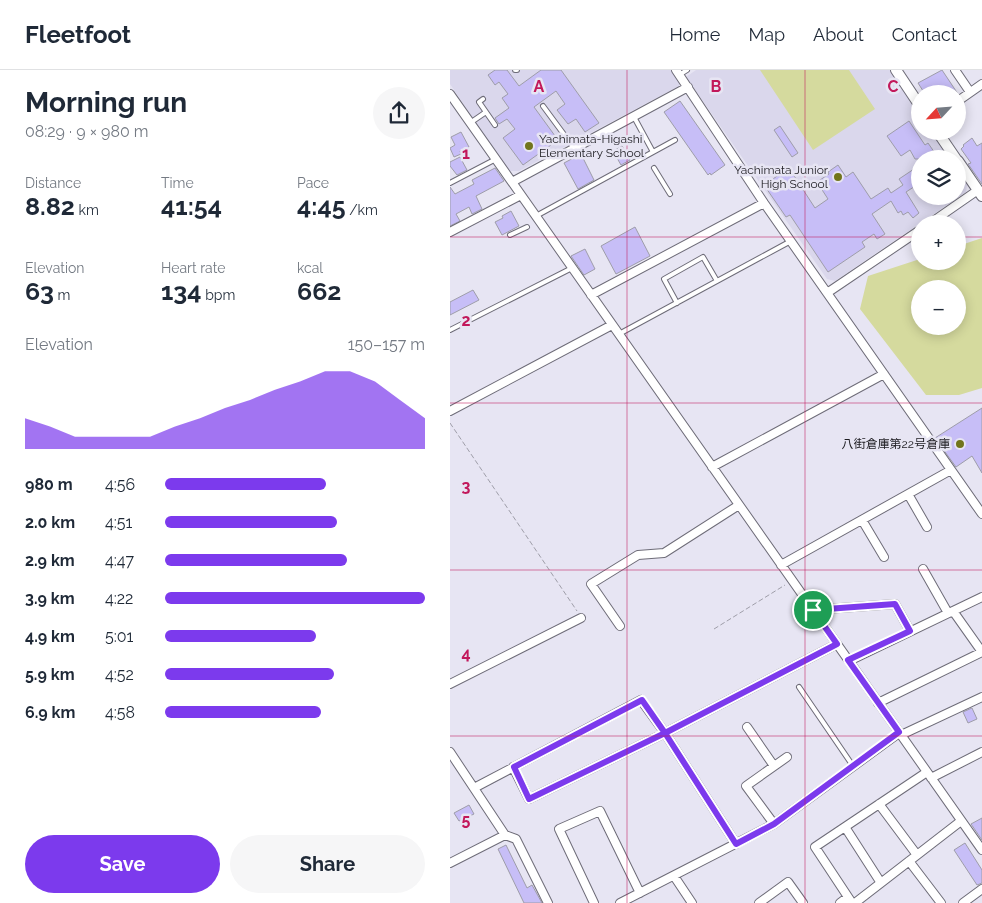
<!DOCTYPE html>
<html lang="en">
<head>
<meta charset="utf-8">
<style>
  body { margin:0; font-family:Raleway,"Noto Sans JP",sans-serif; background:#f6f6f7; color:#1f2937; height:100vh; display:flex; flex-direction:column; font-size:19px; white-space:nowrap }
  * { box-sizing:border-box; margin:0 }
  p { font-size:16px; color:#747a83 }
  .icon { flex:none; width:28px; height:28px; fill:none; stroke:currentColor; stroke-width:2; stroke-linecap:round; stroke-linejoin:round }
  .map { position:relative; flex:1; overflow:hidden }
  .details { display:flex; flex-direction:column; background:#fff; width:450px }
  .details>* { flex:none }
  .needle { width:32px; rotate:244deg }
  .tools { position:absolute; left:461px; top:15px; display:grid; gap:10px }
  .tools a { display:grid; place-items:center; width:55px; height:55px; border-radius:50%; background:#fff; box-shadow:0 2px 12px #0003; font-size:25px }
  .pin { position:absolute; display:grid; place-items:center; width:42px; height:42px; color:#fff; margin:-21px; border:2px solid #fff; border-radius:50%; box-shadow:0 1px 5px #0007 }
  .round { display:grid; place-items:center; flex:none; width:52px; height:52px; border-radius:26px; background:#f6f6f7 }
  .summary { display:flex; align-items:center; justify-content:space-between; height:85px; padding:0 25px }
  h1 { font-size:28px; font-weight:700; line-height:38px }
  .stats { display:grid; grid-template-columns:repeat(3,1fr); gap:8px; height:85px; padding:5px 25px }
  .stats div { display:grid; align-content:center }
  .stats b { font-size:25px; font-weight:700 }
  .stats small { font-size:14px; font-weight:400 }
  .stats p { font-size:14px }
  .chart { height:140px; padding:10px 25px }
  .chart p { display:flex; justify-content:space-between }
  .chart svg { width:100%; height:90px; margin-top:5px; fill:#7c3aed; opacity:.7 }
  .action { display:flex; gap:10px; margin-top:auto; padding:10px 25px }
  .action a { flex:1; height:58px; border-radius:30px; background:#7c3aed; color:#fff; font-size:20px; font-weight:700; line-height:58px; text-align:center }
  .action a+a { background:#f6f6f7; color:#1f2937 }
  ul { padding:0 25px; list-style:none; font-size:16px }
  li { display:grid; grid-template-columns:80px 60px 1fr; align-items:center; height:38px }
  li i { height:12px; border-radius:6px; background:#7c3aed }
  header { display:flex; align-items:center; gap:30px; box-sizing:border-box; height:70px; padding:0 25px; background:#fff; border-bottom:1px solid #e0e1e3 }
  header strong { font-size:24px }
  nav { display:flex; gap:28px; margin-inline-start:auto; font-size:18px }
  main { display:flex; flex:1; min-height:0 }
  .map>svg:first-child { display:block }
  .built { fill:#dad7ec }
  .green { fill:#d5da9e; fill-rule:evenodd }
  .building { fill:#c7bef7; stroke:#9e9da9 }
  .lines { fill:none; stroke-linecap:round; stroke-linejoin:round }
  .service-casing { stroke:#6e6c78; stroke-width:6 }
  .minor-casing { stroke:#6e6c78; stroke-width:10 }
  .tertiary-casing { stroke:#6e6c78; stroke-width:12 }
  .path { stroke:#9f9ea9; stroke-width:1; stroke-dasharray:5 2.5; stroke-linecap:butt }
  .service { stroke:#fff; stroke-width:4 }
  .minor { stroke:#fff; stroke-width:8 }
  .tertiary { stroke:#fff; stroke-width:10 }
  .route-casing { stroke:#fff; stroke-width:10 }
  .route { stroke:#7c3aed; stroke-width:6 }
  .grid { fill:none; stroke:#c2185b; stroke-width:1; stroke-opacity:0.55 }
  .poi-dot { fill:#71751c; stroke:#e7e5f3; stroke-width:2 }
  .labels { text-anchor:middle; stroke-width:5; stroke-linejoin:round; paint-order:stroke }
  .poi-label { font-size:12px; fill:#1d1c21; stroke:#e7e5f3; text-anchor:end }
  .grid-label { font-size:16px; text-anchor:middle; font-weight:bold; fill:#c2185b; stroke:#e7e5f3; stroke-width:5; stroke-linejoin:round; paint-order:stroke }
</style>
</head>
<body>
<header>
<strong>Fleetfoot</strong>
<nav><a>Home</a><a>Map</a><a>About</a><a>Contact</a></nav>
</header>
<main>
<section class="details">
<div class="summary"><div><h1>Morning run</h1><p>08:29 · 9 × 980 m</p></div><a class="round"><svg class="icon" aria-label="share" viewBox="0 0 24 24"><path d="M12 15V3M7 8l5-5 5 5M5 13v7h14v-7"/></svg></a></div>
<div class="stats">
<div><p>Distance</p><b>8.82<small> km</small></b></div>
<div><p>Time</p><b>41:54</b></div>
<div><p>Pace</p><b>4:45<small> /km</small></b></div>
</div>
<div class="stats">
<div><p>Elevation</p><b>63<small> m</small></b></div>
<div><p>Heart rate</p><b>134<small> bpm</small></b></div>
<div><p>kcal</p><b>662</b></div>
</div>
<div class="chart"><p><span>Elevation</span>150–157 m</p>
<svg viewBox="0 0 160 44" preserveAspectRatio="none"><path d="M0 44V29L10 33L20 38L30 38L40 38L50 38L60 33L70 29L80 24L90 20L100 15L110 11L120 6L130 6L140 11L150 20L160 29V44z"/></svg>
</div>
<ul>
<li><b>980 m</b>4:56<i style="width:62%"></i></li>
<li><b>2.0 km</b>4:51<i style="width:66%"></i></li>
<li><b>2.9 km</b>4:47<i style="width:70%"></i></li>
<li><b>3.9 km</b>4:22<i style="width:100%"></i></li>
<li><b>4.9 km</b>5:01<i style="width:58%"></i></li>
<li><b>5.9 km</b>4:52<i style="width:65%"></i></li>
<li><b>6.9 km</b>4:58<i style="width:60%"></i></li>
</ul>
<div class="action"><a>Save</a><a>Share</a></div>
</section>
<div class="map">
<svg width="532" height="833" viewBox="0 0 532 833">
  <rect width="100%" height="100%" fill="#e7e5f3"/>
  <path class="built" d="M0 0H223L230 10 229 16 69 101H59L0 14Z
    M246 0H440L470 45V61H481L500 89H470V126H508V100L517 115 516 122 385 211 377 209 236 7Z"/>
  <path class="green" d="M310 0H399L425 39 363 80Z
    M532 168V318L509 325H476L410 239 418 206 470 189V191H508V176ZM470 219H508V256H470Z"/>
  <path class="building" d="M45 0H57L69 16 91 0H111L149 53 135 62 126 49 118 54 107 40 115 34 106 21 84 37 108 70 73 95 53 68 65 59 57 49 49 54 45 48 59 38 52 28 58 24 49 12 45 15 38 5Z
    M492 0 508 24H475L468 13Z
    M230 31 275 95 261 105 260 103 258 105 214 42Z
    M459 51 475 75 478 73 489 89H465L460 80 451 86 437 66Z
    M330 56 348 83 342 87 324 60Z
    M11 62 19 77 10 81 11 84 4 87 0 78 5 75 1 67Z
    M522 68 527 76 532 73V114L518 94 521 93 511 79 514 76 513 75Z
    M172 76 180 90 171 95 163 81Z
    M131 84 144 110 128 119 114 93Z
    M10 87 17 100 7 105 0 96V92Z
    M388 95 396 107 403 102 421 129 438 118 441 123 453 115 449 109 470 95V113L456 122 469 143 463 148 458 142 453 145 451 141 448 143 441 131 422 144 435 164 427 169 424 164 412 172 415 177 378 202 340 145 336 147 314 115 339 98 365 138 378 129 367 112 379 104 378 102Z
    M45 98 54 111 26 126 32 139 22 144 19 137 6 144 10 151 0 156V117L5 124 24 114 22 110Z
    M61 141 69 156 52 165 45 152 53 148 52 146Z
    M185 157 200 186 166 204 151 176Z
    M135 179 145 199 134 205 121 186Z
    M23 220 29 230 0 245V232Z
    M532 338V403L522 386 506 397 485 368Z
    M522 638 527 649 518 653 513 642Z
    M19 735 24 744 9 751 4 743Z
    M532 748V770L521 754Z
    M515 773 532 800V813L527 815 504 780Z
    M56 775 77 818 82 815 92 833H74L48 779Z"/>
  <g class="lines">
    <defs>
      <path id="service" d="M65 0H67
        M229 5 237 0
        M33 29 29 32 45 55
        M93 36 124 78
        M184 47 203 82
        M20 53 36 42
        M204 98 220 124
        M0 113 46 89
        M86 146 225 70
        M60 165 77 157
        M227 233 214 209 253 187 267 211
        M0 260 122 198
        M169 264 341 171
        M349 617 403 696"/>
      <path id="minor" d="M226 0 314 133 532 444
        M505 0 520 22
        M0 24 532 780
        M508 31 532 14
        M62 112 238 17
        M479 154 528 120
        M0 162 71 125
        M377 223 470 160
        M141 225 314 133
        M0 341 162 255
        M262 397 434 304
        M458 424 477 457
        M412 450 434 487
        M331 495 501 400
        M473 499 498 543
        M363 540 445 534 460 561
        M170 556 141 514 188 485 214 483 289 435
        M399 591 532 527
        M0 614 131 548
        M428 633 532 582 503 541
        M297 657 324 696
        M451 665 532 627
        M0 682 55 765 66 769 98 833
        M63 697 79 729 215 663 387 574
        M481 708 532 682
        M24 718 191 630 215 663 286 774
        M429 734 467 785
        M324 754 296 716 337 687
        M395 757 431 813
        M459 791 491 833
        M0 793 55 765
        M224 806 242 833
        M144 833 109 759 150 741 190 823
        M170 833 324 754 449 663
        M309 833 338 812 353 833
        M390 833 398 827
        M402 833 365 777 477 702
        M405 833 511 751
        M513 833 532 819"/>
      <path id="tertiary" d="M446 0 470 36
        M487 61 506 89
        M508 91 532 126"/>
    </defs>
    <use href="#service" class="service-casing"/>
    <use href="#minor" class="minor-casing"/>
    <use href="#tertiary" class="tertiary-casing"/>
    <path class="path" d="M0 353 127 541
      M264 559 335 515"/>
    <use href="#service" class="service"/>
    <use href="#minor" class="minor"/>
    <use href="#tertiary" class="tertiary"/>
  </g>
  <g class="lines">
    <defs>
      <path id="route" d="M363 540 387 574 215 663 192 630 64 697 79 729 215 663 286 774 324 754 449 662 398 590 460 561 445 534 363 540"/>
    </defs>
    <use href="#route" class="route-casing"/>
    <use href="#route" class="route"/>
  </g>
  <path class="grid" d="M177 0V833M355 0V833M0 167H470M508 167H532M0 333H532M0 500H532M0 666H532"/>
  <g class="poi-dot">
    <circle cx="79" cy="76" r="5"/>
    <circle cx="388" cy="107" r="5"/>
    <circle cx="510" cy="374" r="5"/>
  </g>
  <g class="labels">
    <g class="poi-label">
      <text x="89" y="73" text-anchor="start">Yachimata-Higashi<tspan x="89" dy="14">Elementary School</tspan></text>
      <text x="378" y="104">Yachimata Junior<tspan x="378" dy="14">High School</tspan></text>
      <text x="500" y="378">八街倉庫第22号倉庫</text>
    </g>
  </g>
  <g class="grid-label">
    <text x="89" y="22">A</text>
    <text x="266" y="22">B</text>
    <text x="443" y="22">C</text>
    <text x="16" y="89">1</text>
    <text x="16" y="256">2</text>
    <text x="16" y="422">3</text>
    <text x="16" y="589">4</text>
    <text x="16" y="755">5</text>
  </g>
</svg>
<div class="tools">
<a><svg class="needle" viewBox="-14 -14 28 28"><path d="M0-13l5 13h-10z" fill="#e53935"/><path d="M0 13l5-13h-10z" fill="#747a83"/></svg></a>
<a><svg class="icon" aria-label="layers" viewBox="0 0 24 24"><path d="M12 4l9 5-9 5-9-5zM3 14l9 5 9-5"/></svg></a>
<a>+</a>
<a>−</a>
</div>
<div class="pin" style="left:363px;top:540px;background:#1e9e55"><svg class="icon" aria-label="arrive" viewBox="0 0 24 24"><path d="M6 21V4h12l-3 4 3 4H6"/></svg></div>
</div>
</main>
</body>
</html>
